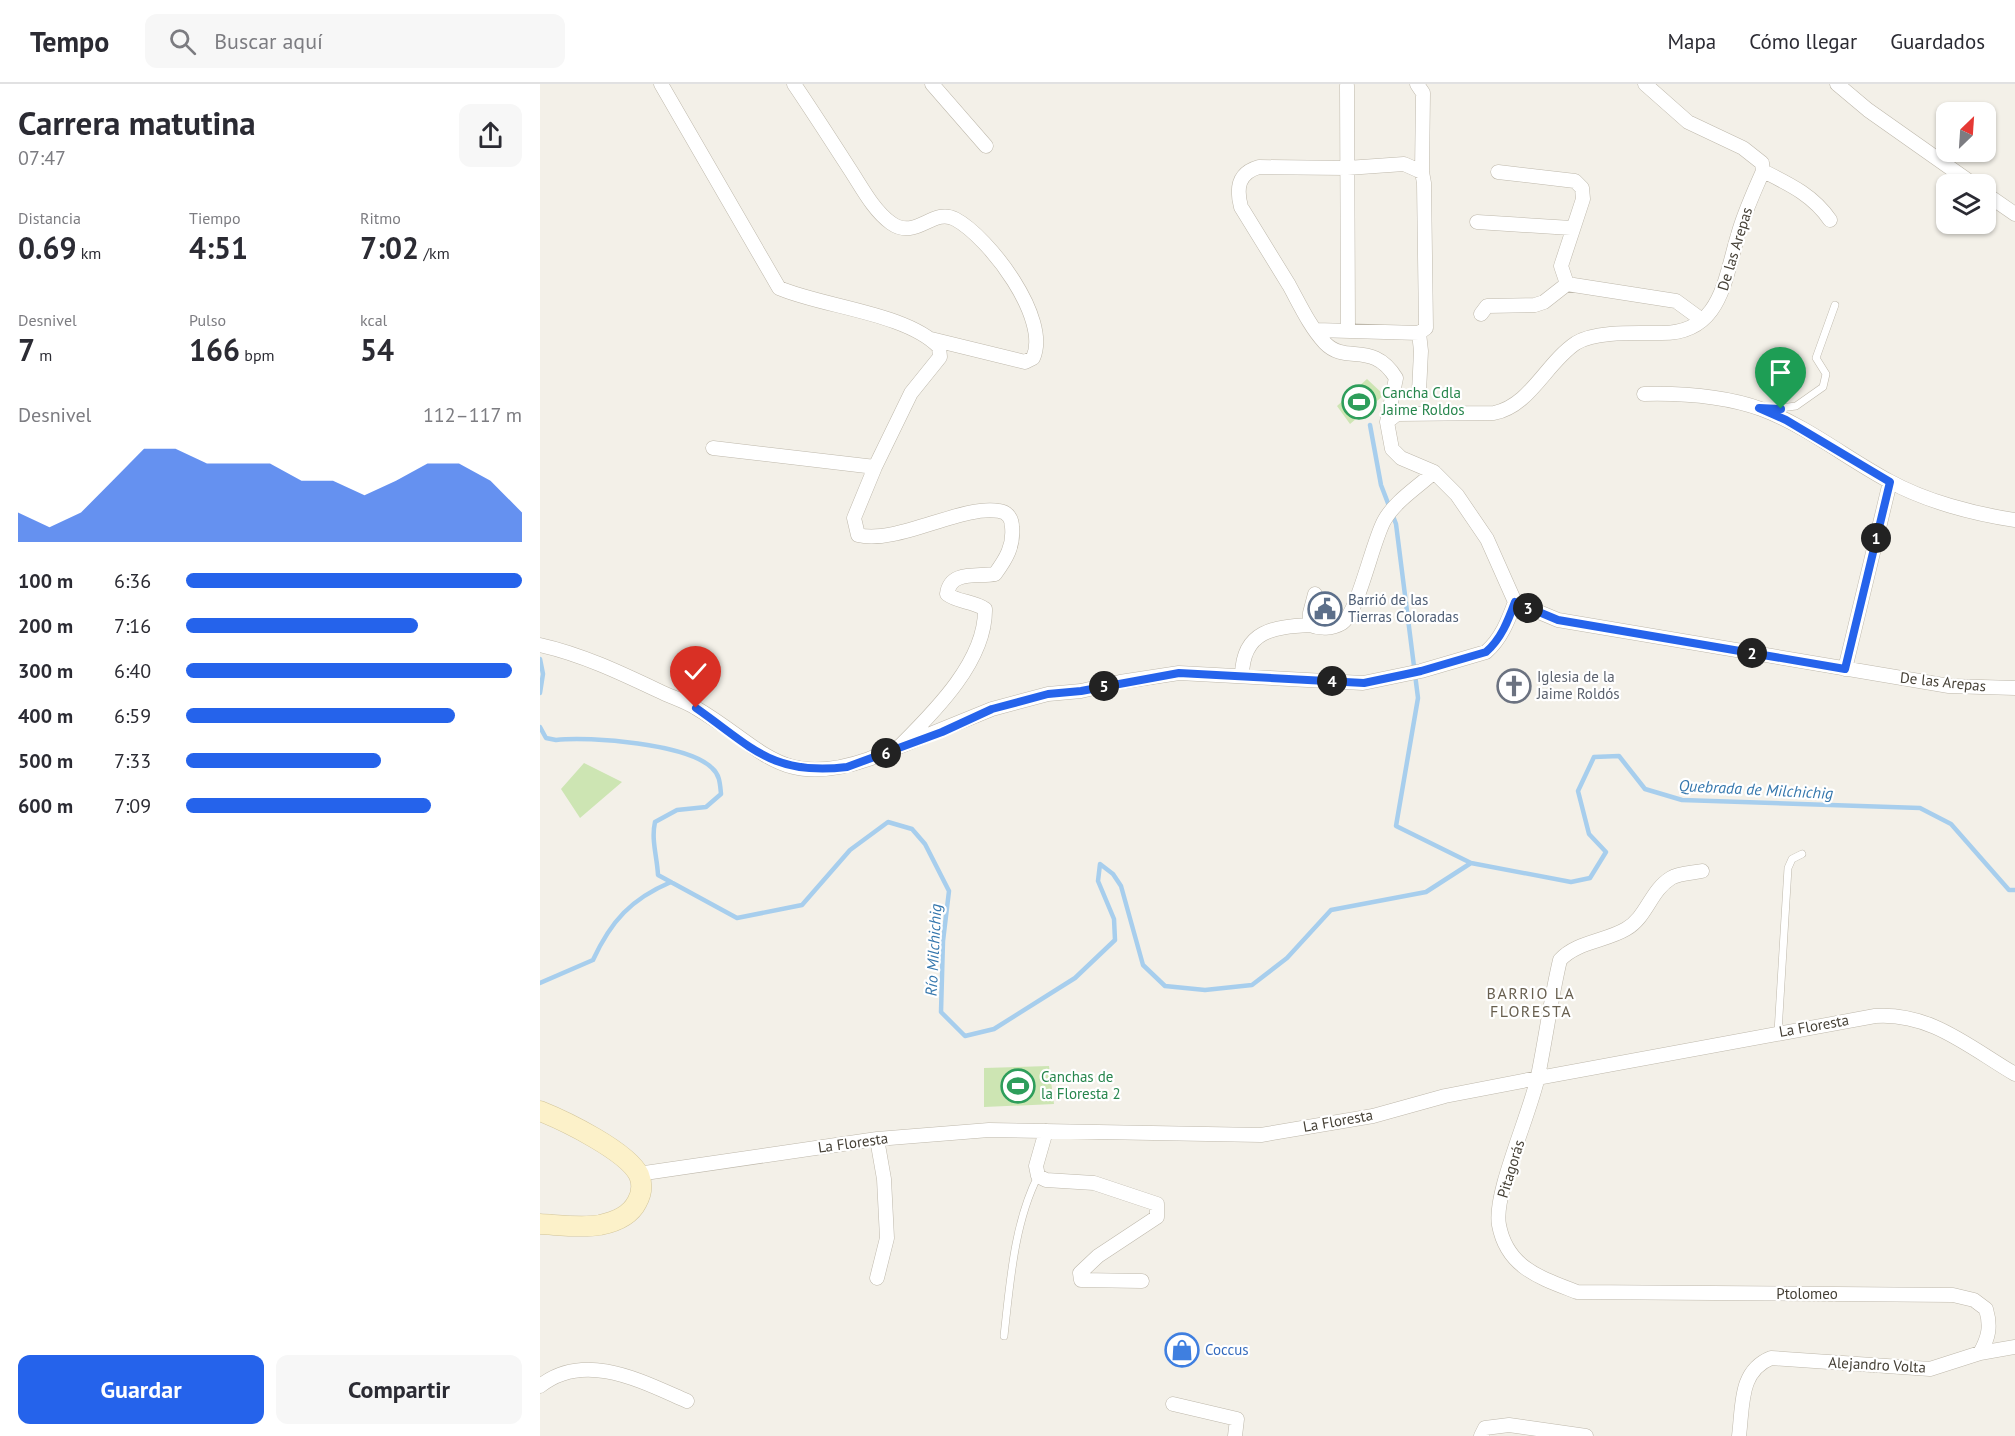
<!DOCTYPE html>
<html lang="es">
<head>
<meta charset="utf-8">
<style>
  body { margin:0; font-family:"PT Sans",sans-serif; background:#f7f7f7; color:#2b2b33; height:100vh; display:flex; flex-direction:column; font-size:22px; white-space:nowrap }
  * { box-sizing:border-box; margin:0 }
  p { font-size:20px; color:#7c7c81 }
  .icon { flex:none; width:33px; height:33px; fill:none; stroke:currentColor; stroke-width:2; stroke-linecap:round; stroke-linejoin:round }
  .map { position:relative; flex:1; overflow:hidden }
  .drawer { display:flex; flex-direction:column; background:#fff; width:540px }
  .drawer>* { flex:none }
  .needle { width:39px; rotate:25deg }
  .tools { position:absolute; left:1396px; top:18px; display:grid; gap:12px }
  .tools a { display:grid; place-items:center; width:60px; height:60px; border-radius:12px; background:#fff; box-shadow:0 2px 4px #0004; font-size:30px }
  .pin { position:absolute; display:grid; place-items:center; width:51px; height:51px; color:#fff; margin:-62px -26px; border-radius:50% 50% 50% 0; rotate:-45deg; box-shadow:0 0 6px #0007 }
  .pin .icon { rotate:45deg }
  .km { position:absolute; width:30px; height:30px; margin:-15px; border-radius:50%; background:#222; color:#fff; font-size:16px; line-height:30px; text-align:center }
  .round { display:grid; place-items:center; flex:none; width:63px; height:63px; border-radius:12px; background:#f7f7f7 }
  .overview { display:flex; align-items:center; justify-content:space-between; height:102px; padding:0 18px }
  h1 { font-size:33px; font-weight:800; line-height:45px }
  .stats { display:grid; grid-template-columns:repeat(3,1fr); gap:9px; height:102px; padding:6px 18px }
  .stats div { display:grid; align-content:center }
  .stats b { font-size:30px; font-weight:800 }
  .stats small { font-size:16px; font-weight:400 }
  .stats p { font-size:16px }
  .chart { height:168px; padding:12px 18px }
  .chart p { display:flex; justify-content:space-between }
  .chart svg { width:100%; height:108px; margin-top:6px; fill:#2563eb; opacity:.7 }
  .button { display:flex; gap:12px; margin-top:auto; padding:12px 18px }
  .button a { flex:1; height:69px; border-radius:12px; background:#2563eb; color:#fff; font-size:24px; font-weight:800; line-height:69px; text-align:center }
  .button a+a { background:#f7f7f7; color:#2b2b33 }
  ul { padding:0 18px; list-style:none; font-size:20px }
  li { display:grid; grid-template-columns:96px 72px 1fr; align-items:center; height:45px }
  li i { height:15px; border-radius:8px; background:#2563eb }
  header { display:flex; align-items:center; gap:36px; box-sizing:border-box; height:84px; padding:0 30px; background:#fff; border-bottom:2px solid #e1e1e2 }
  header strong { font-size:28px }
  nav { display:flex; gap:33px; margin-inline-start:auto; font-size:21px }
  .search { width:420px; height:54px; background:#f7f7f7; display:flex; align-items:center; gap:15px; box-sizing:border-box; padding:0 21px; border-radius:12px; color:#7c7c81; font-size:22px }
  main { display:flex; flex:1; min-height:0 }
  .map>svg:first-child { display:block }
  .green { fill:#cde5b3 }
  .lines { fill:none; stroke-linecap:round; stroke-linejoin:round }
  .stream { stroke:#a7ceed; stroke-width:4.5 }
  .lane-casing { stroke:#beb8ab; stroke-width:8 }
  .street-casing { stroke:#beb8ab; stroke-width:15 }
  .secondary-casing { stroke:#d1c499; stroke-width:21 }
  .lane { stroke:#fff; stroke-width:7 }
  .street { stroke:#fff; stroke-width:14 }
  .secondary { stroke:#fcf1c9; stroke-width:20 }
  .route-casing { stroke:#fff; stroke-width:12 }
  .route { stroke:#2563eb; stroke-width:8 }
  .labels { text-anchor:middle; stroke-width:4.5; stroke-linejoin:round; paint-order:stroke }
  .street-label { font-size:15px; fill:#464137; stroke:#fff }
  .leisure-label { font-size:15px; fill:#27864d; stroke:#fff; text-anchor:start }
  .service-label { font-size:15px; fill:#4e5e75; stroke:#fff; text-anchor:start }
  .worship-label { font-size:15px; fill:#5b616d; stroke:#fff; text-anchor:start }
  .shop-label { font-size:15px; fill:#366cbe; stroke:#fff; text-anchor:start }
  .water-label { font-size:16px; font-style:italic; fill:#3577ad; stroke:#fff }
  .neighbourhood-label { font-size:16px; letter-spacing:1.5px; fill:#685f4f; stroke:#fff }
</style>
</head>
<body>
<header>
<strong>Tempo</strong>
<div class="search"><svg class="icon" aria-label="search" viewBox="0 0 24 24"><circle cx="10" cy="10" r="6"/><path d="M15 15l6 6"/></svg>Buscar aquí</div>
<nav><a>Mapa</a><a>Cómo llegar</a><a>Guardados</a></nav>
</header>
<main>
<section class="drawer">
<div class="overview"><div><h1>Carrera matutina</h1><p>07:47</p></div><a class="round"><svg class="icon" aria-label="share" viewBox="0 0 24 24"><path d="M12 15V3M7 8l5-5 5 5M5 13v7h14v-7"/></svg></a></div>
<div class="stats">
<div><p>Distancia</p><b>0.69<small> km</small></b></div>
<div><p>Tiempo</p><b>4:51</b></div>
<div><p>Ritmo</p><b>7:02<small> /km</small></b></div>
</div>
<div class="stats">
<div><p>Desnivel</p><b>7<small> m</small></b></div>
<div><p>Pulso</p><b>166<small> bpm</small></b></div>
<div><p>kcal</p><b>54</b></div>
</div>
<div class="chart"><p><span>Desnivel</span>112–117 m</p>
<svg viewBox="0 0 160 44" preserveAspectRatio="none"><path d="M0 44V32L10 38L20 32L30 19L40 6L50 6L60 12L70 12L80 12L90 19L100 19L110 25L120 19L130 12L140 12L150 19L160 32V44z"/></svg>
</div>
<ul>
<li><b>100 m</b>6:36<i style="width:100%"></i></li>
<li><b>200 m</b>7:16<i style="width:69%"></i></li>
<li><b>300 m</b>6:40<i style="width:97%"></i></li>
<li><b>400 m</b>6:59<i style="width:80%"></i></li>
<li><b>500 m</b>7:33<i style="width:58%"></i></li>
<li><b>600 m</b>7:09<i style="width:73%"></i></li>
</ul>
<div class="button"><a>Guardar</a><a>Compartir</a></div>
</section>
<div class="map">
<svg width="1475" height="1352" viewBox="0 0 1475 1352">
  <rect width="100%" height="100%" fill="#f3f0e8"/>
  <path class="green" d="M827 295 844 311 810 340 797 322Z
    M44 679 82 698 40 734 21 705Z
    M509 982 514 1020 444 1023V984Z"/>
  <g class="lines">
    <path class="stream" d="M830 341 841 401 856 440 878 614 856 742 931 779 1031 798 1050 794 1066 768 1049 750 1038 707 1054 673 1079 672 1105 705 1142 716 1380 724 1411 740 1469 806H1475
      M0 575 3 590 0 609
      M0 643 6 654 16 656C50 652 148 660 172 684 180 691 180 700 181 710L166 723 137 726 115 738C111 756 117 772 118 791L197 834 262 821 310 766 348 738 372 745 385 760 409 807 403 857 401 928 425 952 454 945 535 894 575 856 574 835 558 797 560 780 573 790 581 802 603 881 625 902 665 906 712 901 747 874 791 826 886 808 931 779
      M0 899 53 876C71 837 91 815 131 798"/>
    <defs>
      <path id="lane" d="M1231 325 1256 322 1283 303 1286 290 1276 274 1295 221
        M1238 948 1248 784 1252 775 1262 770
        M464 1252C470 1199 474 1139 498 1092"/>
      <path id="street" d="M121 0 239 204C283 223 367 229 399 263L400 273 371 309 335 383 314 434 318 451C356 461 423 420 459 427 468 428 472 435 472 443 474 462 466 475 455 490 437 493 410 486 407 510 417 518 433 517 445 525 446 577 394 628 360 662
        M254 0C273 28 291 56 309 84 321 102 333 126 351 139 376 157 393 123 415 135 449 153 511 235 493 274L485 278 391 255
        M392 0 446 62
        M877 0 883 9 882 88
        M1105 0 1148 38 1203 64 1222 79 1223 87C1214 108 1204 129 1198 151 1184 197 1181 252 1117 249 1095 249 1055 247 1036 259 1006 279 990 322 954 329L857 330 847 338 852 365 861 374 894 388 917 411 947 455 975 518 1018 536 1409 602 1475 604
        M1297 0 1328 26 1433 100
        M807 2 808 247
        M1223 87C1249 100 1273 111 1290 136
        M958 88 1035 97 1042 104 1043 115 1021 182 1027 200 1136 217 1162 236
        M1446 110 1475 130
        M937 138 1031 144
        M941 230 947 222 995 221 1004 218 1027 200
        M776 246 879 249 886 244 884 99 882 88 864 80 807 84 719 83C698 89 696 104 701 123 717 149 733 175 749 201 760 221 770 243 785 259 806 281 833 256 856 294L847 338
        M879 308 881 267 879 249
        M1104 310C1143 309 1184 312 1221 325 1267 342 1306 374 1349 397 1385 417 1434 430 1475 436
        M173 364 335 383
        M775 510 770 529V541C780 545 792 545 802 539 818 529 832 459 844 437 855 417 877 404 894 388
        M0 561C41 570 81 589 119 607 131 613 145 617 156 624 224 664 240 706 329 675L452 625 508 610 541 607 580 598 639 589 823 599 881 587 946 568C961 555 968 537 975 518
        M1305 585 1350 398
        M702 591C703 546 734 543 770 541
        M1162 787C1152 789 1139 789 1131 794 1110 807 1107 833 1086 845 1066 857 1036 858 1020 876 1011 914 1006 953 998 992 991 1028 953 1110 959 1141 967 1184 1001 1194 1037 1208L1413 1211 1434 1216 1446 1225C1451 1242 1449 1253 1440 1269
        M506 1047 496 1082 498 1092 506 1096 554 1099 617 1120V1133L558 1172 540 1189 541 1196 602 1197
        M337 1055 344 1095 347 1154 337 1194
        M98 1090 337 1055 449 1046 721 1051 833 1032 905 1012 998 994 1335 932C1390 928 1429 963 1475 990
        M0 1302C45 1266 103 1298 147 1317
        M633 1320 697 1335 695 1352
        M941 1352 945 1344 969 1341 1046 1352
        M1199 1352C1203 1321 1199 1287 1231 1274L1390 1285 1440 1269 1475 1263"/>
      <path id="secondary" d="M0 1027C25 1037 87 1067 99 1091 103 1101 102 1109 97 1118 90 1132 75 1138 60 1141 41 1144 19 1141 0 1140"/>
    </defs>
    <use href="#lane" class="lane-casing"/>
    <use href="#street" class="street-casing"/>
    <use href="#secondary" class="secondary-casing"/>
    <use href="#lane" class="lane"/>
    <use href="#street" class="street"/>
    <use href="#secondary" class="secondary"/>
  </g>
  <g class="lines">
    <defs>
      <path id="route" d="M156 624C212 663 232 692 307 683L402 648 452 625 508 610 541 607 639 589 824 599 881 587 946 568C961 555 968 537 975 518L1018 536 1305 585 1350 398 1246 336 1219 324 1241 325"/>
    </defs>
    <use href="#route" class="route-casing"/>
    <use href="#route" class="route"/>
  </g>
  <defs>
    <symbol id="stadium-ring" viewBox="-11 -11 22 22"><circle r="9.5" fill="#fff" stroke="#2e9e5b" stroke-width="1.5"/><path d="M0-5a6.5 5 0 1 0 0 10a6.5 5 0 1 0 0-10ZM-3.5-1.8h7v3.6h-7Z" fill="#2e9e5b"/></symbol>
    <symbol id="civic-ring" viewBox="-11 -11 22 22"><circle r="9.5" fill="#fff" stroke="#5c6f8a" stroke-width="1.5"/><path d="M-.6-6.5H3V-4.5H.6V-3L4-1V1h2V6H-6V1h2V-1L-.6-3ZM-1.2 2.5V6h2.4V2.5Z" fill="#5c6f8a"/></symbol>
    <symbol id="church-ring" viewBox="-11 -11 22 22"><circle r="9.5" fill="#fff" stroke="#6b7280" stroke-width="1.5"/><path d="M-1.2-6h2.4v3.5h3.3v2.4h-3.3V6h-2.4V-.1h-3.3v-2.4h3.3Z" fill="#6b7280"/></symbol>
    <symbol id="shop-ring" viewBox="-11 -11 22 22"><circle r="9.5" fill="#fff" stroke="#3f7fe0" stroke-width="1.5"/><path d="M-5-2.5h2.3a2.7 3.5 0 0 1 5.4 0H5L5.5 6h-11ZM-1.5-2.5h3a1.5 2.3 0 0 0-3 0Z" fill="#3f7fe0"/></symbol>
  </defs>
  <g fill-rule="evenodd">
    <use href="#stadium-ring" x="800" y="299" width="38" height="38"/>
    <use href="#civic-ring" x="766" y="506" width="38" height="38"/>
    <use href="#church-ring" x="955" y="583" width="38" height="38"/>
    <use href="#stadium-ring" x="459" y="983" width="38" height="38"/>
    <use href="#shop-ring" x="623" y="1247" width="38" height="38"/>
  </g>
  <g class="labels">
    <g class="street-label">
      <text transform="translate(1195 165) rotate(-73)" y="5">De las Arepas</text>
      <text transform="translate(1403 598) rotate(6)" y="5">De las Arepas</text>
      <text transform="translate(1274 942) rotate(-10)" y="5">La Floresta</text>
      <text transform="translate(798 1037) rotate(-10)" y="5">La Floresta</text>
      <text transform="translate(313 1059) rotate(-8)" y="5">La Floresta</text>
      <text transform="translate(971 1085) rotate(-73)" y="5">Pitagorás</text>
      <text x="1267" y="1215">Ptolomeo</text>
      <text transform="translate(1337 1281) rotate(3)" y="5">Alejandro Volta</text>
    </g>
    <g class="leisure-label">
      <text x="842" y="314">Cancha Cdla<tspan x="842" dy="17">Jaime Roldos</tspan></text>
      <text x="501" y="998">Canchas de<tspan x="501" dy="17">la Floresta 2</tspan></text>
    </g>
    <g class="service-label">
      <text x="808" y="521">Barrió de las<tspan x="808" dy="17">Tierras Coloradas</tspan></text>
    </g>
    <g class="worship-label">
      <text x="997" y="598">Iglesia de la<tspan x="997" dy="17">Jaime Roldós</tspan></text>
    </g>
    <g class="shop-label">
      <text x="665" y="1271">Coccus</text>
    </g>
    <g class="water-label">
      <text transform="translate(1216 705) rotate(3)" y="6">Quebrada de Milchichig</text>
      <text transform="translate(393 866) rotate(-87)" y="6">Río Milchichig</text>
    </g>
    <g class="neighbourhood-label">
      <text x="991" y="915">BARRIO LA<tspan x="991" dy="18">FLORESTA</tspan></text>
    </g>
  </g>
</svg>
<div class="tools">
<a><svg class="needle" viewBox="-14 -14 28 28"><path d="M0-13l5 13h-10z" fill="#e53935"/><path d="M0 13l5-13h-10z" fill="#7c7c81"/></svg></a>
<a><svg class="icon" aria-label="layers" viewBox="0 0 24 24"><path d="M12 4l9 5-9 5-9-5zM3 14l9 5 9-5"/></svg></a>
</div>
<div class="pin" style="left:1241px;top:325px;background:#1e9e55"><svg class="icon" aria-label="arrive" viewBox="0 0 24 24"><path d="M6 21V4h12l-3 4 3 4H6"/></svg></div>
<div class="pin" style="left:156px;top:624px;background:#d93025"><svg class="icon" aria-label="check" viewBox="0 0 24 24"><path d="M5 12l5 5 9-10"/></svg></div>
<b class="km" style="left:1336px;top:454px">1</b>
<b class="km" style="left:1212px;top:569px">2</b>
<b class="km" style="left:988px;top:524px">3</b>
<b class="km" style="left:792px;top:597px">4</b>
<b class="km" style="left:564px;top:602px">5</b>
<b class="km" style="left:346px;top:669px">6</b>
</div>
</main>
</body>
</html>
